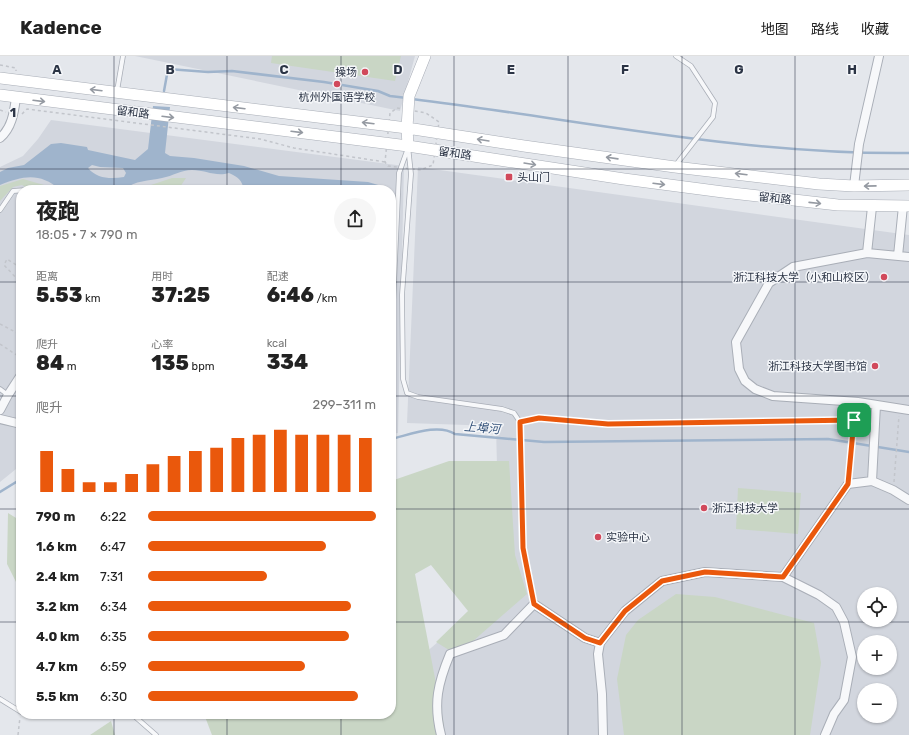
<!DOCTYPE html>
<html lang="zh">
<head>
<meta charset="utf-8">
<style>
  body { margin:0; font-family:Rubik,"Noto Sans SC",sans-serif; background:#f6f6f6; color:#222; height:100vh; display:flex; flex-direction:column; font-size:15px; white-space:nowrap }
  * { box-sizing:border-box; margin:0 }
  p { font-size:13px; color:#767676 }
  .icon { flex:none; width:22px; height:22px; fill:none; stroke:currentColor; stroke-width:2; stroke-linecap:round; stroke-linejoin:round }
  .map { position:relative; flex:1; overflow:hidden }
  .drawer { position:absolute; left:16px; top:129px; width:380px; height:534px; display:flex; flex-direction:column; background:#fff; border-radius:16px; box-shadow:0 1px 3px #0004 }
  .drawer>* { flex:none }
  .buttons { position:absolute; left:857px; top:531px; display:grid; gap:8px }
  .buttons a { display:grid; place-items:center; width:40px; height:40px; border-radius:50%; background:#fff; box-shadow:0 1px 3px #0004; font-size:20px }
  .pin { position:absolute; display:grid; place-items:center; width:34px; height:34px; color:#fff; margin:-17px; border-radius:8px; box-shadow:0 2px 6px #0006 }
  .round { display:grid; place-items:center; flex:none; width:42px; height:42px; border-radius:21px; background:#f6f6f6 }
  .summary { display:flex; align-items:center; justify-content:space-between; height:68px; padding:0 20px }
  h1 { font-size:22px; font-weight:800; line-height:30px }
  .stats { display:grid; grid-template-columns:repeat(3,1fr); gap:6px; height:68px; padding:4px 20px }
  .stats div { display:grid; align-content:center }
  .stats b { font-size:20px; font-weight:800 }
  .stats small { font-size:11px; font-weight:400 }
  .stats p { font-size:11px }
  .chart { height:112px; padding:8px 20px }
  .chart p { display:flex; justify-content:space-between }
  .chart svg { width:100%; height:72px; margin-top:4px; stroke:#ea580c; stroke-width:6 }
  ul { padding:0 20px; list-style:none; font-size:13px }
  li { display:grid; grid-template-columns:64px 48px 1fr; align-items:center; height:30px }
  li i { height:10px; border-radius:5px; background:#ea580c }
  header { display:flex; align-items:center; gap:24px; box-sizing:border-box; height:56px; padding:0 20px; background:#fff; border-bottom:1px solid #e0e0e0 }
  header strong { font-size:19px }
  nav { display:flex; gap:22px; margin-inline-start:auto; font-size:14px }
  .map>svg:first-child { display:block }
  .built { fill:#d2d6de; fill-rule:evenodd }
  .green { fill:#c9d6c5 }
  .water { fill:#9fb4cc; fill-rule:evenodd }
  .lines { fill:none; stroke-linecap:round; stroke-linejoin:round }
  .stream { stroke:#9fb4cc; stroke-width:2.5 }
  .lane-casing { stroke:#a9aeb7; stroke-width:5.5 }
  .street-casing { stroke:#a9aeb7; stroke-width:10 }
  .secondary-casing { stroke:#a9aeb7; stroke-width:12 }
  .path { stroke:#c2c5cb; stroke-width:1.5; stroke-dasharray:3 3; stroke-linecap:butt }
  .lane { stroke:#f7f8fa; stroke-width:4 }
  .street { stroke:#f7f8fa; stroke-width:8 }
  .secondary { stroke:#fff; stroke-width:11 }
  .oneway { stroke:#959aa2 }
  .route-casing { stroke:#fff; stroke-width:8 }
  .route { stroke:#ea580c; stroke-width:5 }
  .grid { fill:none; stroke:#2b3445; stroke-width:1; stroke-opacity:0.55 }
  .poi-dot { fill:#d1495b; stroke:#f4f6f9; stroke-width:1.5 }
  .labels { text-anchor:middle; stroke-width:3; stroke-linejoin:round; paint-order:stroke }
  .poi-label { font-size:11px; fill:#2b3445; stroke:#f4f6f9; text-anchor:end }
  .street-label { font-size:11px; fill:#2b3445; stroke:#f4f6f9 }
  .water-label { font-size:12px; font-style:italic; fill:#34527a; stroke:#f4f6f9 }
  .grid-label { font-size:13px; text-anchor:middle; font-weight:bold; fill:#2b3445; stroke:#f4f6f9; stroke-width:3; stroke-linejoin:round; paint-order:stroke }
</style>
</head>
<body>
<header>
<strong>Kadence</strong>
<nav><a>地图</a><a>路线</a><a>收藏</a></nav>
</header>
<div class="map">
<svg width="909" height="679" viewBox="0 0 909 679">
  <rect width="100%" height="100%" fill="#e4e7ec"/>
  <path class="built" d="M135 0H415L400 55Z
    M51 64 404 110 398 377 391 378V134H21V409L0 426V111L23 100 38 83Z
    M418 111 909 179V679H402L397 621 500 533 496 370 407 367ZM864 538H890V564H864ZM864 586H890V612H864ZM864 634H890V660H864Z"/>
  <path class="green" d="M272 0H401L395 25 271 7Z
    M172 122H186L178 134H136Z
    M23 123 51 131 55 134H31L22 129 13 131 0 145V130Z
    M449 405H509L515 499 527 538 457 599 436 586 468 555 431 509 415 518 444 669V679H212L204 658H391V425Z
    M738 432 801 437 798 478 736 473Z
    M8 457 21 465V536L7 508Z
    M676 538 715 541 814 567 821 607 810 679H624L617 623 626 579 638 564Z
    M111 665 115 679H90Z"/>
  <path class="water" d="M153 50 170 51 165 97 170 100 194 102 244 110 279 120 368 126 385 131V134H244C242 124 238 121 229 117 216 121 205 114 192 114 181 114 173 120 162 122 149 125 135 124 124 134H60C40 116 23 120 0 129V116L8 112 24 109 51 88 61 87 87 91 88 94 135 104 148 93ZM92 109 100 111 123 112 126 117 124 121C111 123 97 123 88 112Z"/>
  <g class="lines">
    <path class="stream" d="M164 35 168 13 208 16 232 15 324 26 378 35 390 40 407 42
      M412 43C577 63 742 99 909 97
      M391 383C409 379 438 367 455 378L544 386 828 383 909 396
      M0 436 21 423"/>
    <defs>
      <path id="lane" d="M117 35 123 0
        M408 90 411 118 402 239 403 323 407 337 418 341 502 353 514 357 520 366 523 492 533 548
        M675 110 713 61 715 47 691 10 676 0
        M0 154 13 135 26 134
        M391 293 399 117 408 92
        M0 333 8 339
        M520 366 539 362 608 368 854 364
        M0 643 21 656
        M34 658H64
        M132 658 156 679"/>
      <path id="street" d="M0 82C12 72 14 56 16 42
        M854 130 859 88 879 0
        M867 197 872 151
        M898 200 903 150
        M909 201 867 197 793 211 769 227 736 286 739 313 745 325 755 333 773 340 858 346 909 354
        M0 354 8 339 21 319
        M0 363 21 368
        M854 364 858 346
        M872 425 876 349
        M783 521 848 428 872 425 893 434 909 444
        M441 679C433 647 438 627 450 598L504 579 534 548 585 582 600 587
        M603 679 602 638 598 598 600 587 625 555 662 525 705 516 783 521 819 539 836 551 844 566 852 601 844 644 834 658 825 679"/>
      <path id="secondary" d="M0 22 407 72 524 90 675 111 819 128 854 130 909 129
        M0 39 408 90 624 123 723 136 838 149 909 150
        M408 90 407 72 409 40 425 0"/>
    </defs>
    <use href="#lane" class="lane-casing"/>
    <use href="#street" class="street-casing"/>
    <use href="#secondary" class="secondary-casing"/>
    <path class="path" d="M0 9 16 12V15
      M397 52 426 57 439 66 433 109 420 114 388 110 385 106 390 57Z
      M0 54 6 56
      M22 58 27 53 260 83 294 92 385 106
      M21 212 7 203 4 209 20 226 21 237
      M0 268 21 279
      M0 288 21 302
      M849 420 853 372
      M894 426 899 360
      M18 679 20 661"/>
    <use href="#lane" class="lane"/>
    <use href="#street" class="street"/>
    <use href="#secondary" class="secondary"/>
  </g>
  <defs><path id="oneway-shaft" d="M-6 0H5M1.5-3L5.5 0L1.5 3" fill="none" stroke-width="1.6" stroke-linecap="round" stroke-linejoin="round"/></defs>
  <g class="oneway">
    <use href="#oneway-shaft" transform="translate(96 34) rotate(-173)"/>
    <use href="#oneway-shaft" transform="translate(39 45) rotate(7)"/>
    <use href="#oneway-shaft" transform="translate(239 52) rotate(-173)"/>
    <use href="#oneway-shaft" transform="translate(168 61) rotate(7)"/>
    <use href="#oneway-shaft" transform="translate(368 67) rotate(-173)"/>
    <use href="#oneway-shaft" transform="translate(297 76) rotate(7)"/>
    <use href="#oneway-shaft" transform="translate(483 84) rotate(-171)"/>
    <use href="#oneway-shaft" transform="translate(612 102) rotate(-172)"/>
    <use href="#oneway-shaft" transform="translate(530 108) rotate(9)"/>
    <use href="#oneway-shaft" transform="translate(741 118) rotate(-173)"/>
    <use href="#oneway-shaft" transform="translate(659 128) rotate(7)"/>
    <use href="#oneway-shaft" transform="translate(870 130) rotate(179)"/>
    <use href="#oneway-shaft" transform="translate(815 147) rotate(6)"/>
  </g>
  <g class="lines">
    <defs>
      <path id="route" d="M539 362 608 368 854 364 848 428 783 521 705 516 662 525 625 555 600 587 585 582 534 548 523 492 520 366Z"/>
    </defs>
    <use href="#route" class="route-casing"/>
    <use href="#route" class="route"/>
  </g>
  <path class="grid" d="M114 0V134M227 0V134M341 0V134M454 0V679M568 0V679M682 0V679M795 0V679M0 113H909M0 226H21M391 226H909M0 340H21M391 340H909M0 453H21M391 453H909M0 566H21M391 566H909M114 658V679M227 658V679M341 658V679"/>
  <g class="poi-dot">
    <circle cx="365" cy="16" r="4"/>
    <circle cx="337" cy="28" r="4"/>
    <rect x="505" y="117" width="8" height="8" rx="2"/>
    <circle cx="884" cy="221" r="4"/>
    <circle cx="875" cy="310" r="4"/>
    <circle cx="704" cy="452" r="4"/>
    <circle cx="598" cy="481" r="4"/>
  </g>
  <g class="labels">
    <g class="poi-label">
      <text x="357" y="20">操场</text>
      <text x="337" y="45" text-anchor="middle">杭州外国语学校</text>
      <text x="517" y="125" text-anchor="start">头山门</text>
      <text x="876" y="225">浙江科技大学（小和山校区）</text>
      <text x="867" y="314">浙江科技大学图书馆</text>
      <text x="712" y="456" text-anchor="start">浙江科技大学</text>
      <text x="606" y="485" text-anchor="start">实验中心</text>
    </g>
    <g class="street-label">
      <text transform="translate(133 56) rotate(7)" y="4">留和路</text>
      <text transform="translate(455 97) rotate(8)" y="4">留和路</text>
      <text transform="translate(775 142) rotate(6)" y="4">留和路</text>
    </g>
    <g class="water-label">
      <text transform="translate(482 372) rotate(5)" y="4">上埠河</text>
    </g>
  </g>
  <g class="grid-label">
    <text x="57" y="18">A</text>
    <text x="170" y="18">B</text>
    <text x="284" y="18">C</text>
    <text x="398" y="18">D</text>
    <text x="511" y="18">E</text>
    <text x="625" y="18">F</text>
    <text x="739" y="18">G</text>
    <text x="852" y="18">H</text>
    <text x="13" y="61">1</text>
  </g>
</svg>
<div class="buttons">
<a><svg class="icon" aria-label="locate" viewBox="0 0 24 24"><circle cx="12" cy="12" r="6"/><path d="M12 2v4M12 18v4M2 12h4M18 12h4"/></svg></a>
<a>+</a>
<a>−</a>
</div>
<div class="pin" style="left:854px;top:364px;background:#1e9e55"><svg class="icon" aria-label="arrive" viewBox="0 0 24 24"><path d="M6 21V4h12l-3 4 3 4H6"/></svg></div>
<section class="drawer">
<div class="summary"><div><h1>夜跑</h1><p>18:05 · 7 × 790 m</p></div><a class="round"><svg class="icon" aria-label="share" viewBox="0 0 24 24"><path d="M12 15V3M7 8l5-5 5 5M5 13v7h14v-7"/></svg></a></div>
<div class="stats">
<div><p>距离</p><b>5.53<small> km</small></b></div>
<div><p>用时</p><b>37:25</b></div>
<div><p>配速</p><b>6:46<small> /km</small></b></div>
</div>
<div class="stats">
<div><p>爬升</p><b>84<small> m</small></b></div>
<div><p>心率</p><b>135<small> bpm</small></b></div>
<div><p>kcal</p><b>334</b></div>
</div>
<div class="chart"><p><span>爬升</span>299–311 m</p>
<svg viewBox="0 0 160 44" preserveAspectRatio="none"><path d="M5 44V19M15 44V30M25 44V38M35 44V38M45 44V33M55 44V27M65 44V22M75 44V19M85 44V17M95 44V11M105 44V9M115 44V6M125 44V9M135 44V9M145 44V9M155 44V11"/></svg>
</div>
<ul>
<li><b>790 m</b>6:22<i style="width:100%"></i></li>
<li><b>1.6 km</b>6:47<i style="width:78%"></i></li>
<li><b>2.4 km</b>7:31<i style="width:52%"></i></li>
<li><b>3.2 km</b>6:34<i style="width:89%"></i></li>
<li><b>4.0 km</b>6:35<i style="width:88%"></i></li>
<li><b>4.7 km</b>6:59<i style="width:69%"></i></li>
<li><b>5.5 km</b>6:30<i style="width:92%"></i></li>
</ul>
</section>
</div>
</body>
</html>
